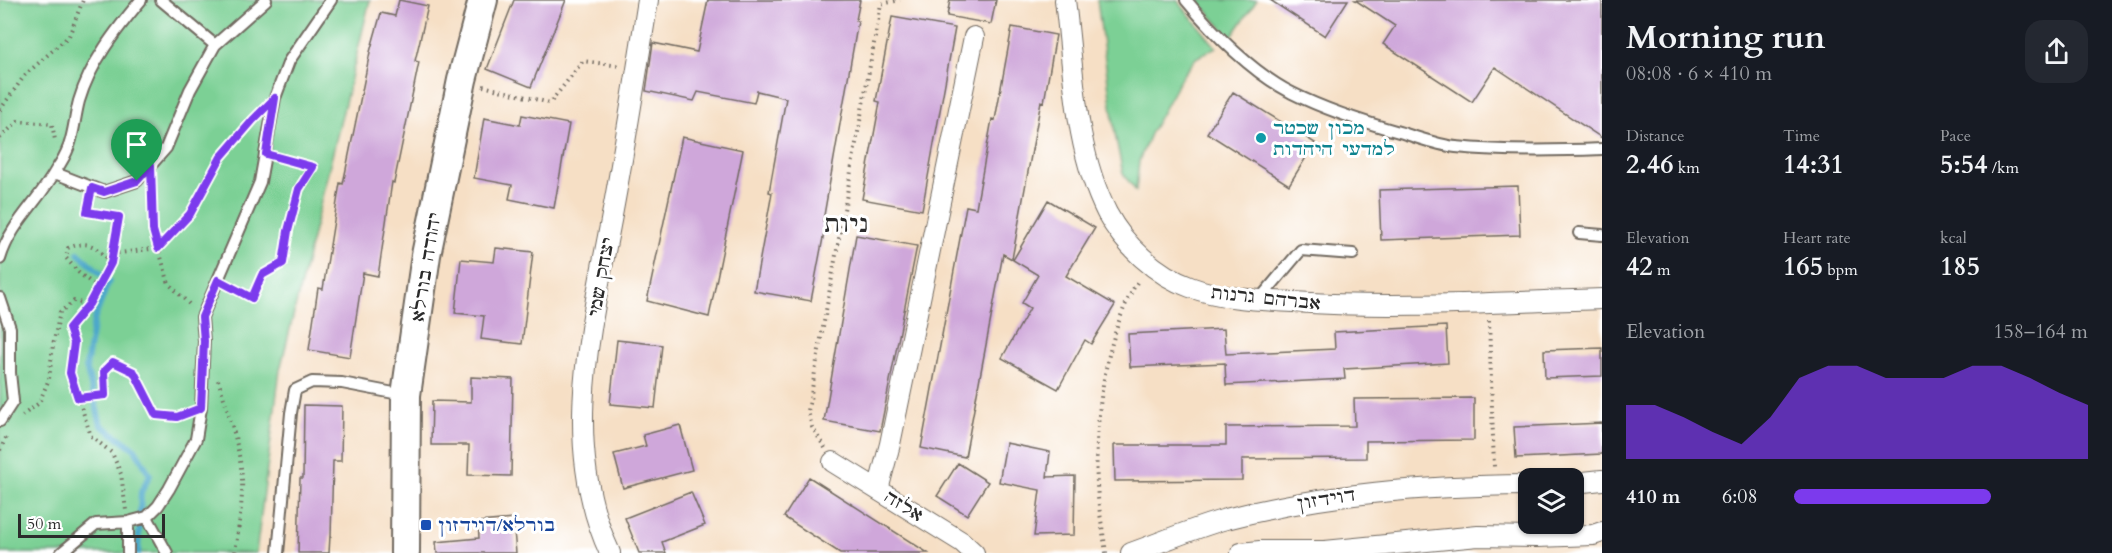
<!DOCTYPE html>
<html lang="en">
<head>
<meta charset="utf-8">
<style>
  body { margin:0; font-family:Cardo,"Frank Ruhl Libre",serif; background:#242831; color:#f1f3f6; height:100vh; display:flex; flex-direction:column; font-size:22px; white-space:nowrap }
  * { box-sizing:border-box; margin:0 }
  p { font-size:20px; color:#9ea1a6 }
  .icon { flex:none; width:33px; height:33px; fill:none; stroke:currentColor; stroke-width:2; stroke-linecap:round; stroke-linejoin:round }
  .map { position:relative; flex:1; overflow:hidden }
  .details { display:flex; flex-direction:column; background:#171b24; width:510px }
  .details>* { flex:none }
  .buttons { position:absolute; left:1518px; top:468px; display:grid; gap:12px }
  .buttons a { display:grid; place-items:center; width:66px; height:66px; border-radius:12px; background:#171b24; box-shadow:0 2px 4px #0004; font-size:30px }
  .scale { position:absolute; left:18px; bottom:15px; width:147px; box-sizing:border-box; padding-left:6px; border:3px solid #2b2b2b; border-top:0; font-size:16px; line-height:21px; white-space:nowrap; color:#2b2b2b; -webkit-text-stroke:4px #fff; paint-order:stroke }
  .pin { position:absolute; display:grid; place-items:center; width:51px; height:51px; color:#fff; margin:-62px -26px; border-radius:50% 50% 50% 0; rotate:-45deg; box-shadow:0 0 6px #0007 }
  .pin .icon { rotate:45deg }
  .round { display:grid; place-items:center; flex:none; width:63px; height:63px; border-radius:18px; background:#242831 }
  .summary { display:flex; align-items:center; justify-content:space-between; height:102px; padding:0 24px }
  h1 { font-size:33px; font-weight:700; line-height:45px }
  .stats { display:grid; grid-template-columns:repeat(3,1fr); gap:9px; height:102px; padding:6px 24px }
  .stats div { display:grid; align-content:center }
  .stats b { font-size:26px; font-weight:700 }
  .stats small { font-size:16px; font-weight:400 }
  .stats p { font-size:16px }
  .chart { height:168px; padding:12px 24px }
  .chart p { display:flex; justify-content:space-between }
  .chart svg { width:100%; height:108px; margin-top:6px; fill:#7c3aed; opacity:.7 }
  ul { padding:0 24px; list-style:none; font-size:20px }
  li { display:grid; grid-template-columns:96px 72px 1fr; align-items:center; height:45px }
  li i { height:15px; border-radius:8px; background:#7c3aed }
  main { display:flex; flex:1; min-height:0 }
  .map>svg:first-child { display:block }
  .green { fill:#7bd095; stroke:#537e60; stroke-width:1.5 }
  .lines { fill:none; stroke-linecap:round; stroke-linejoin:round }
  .stream { stroke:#4ca7ca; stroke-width:6 }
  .building { fill:#cfa7da }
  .lane-casing { stroke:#726a61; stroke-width:14 }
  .street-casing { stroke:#726a61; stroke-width:22 }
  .secondary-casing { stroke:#726a61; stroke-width:32 }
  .path { stroke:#726a61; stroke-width:4; stroke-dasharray:1.5 4.5; stroke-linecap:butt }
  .lane { stroke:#fff; stroke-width:10 }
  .street { stroke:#fff; stroke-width:20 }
  .secondary { stroke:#fff; stroke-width:28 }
  .route-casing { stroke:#fff; stroke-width:12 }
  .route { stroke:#7c3aed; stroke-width:8 }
  .culture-dot { fill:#0f9aa8; stroke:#fff; stroke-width:2 }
  .transit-dot { fill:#1a4fb4; stroke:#fff; stroke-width:2 }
  .labels { text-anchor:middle; stroke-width:6; stroke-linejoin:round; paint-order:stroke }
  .culture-label { font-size:18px; fill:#0d838f; stroke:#fff; text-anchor:start }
  .street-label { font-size:18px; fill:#2b2b2b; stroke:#fff }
  .transit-label { font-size:18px; fill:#164399; stroke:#fff; text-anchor:start }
  .district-label { font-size:24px; font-weight:bold; fill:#2b2b2b; stroke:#fff }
</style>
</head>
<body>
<main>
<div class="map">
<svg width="1602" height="553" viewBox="0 0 1602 553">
  <rect width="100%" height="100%" fill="#fff"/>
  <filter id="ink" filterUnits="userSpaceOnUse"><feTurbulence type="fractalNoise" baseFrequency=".0167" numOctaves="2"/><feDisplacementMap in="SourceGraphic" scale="12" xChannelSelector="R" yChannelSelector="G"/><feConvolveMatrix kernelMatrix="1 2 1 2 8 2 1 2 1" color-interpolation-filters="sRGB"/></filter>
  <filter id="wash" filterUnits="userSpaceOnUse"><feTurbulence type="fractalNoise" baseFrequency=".008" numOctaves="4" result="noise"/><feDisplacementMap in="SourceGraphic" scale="24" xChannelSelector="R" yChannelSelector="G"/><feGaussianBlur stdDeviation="1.35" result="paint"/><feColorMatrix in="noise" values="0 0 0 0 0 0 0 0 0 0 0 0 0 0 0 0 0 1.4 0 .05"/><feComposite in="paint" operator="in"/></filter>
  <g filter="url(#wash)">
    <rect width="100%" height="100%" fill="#f6dfc5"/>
    <path class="green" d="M0 0H370L280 370 256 553H0Z
      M1097 0H1177L1216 47 1196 58 1182 76 1150 134 1139 161 1136 191 1123 174 1115 134Z
      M1197 0H1257L1231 38Z"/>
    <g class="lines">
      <path class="stream" d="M78 253 109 281 94 320 86 367 101 425 135 449 150 475 141 492 138 553"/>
    </g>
    <g id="blocks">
      <path class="building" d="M399 0 428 6 415 61 419 62 394 183 392 182 378 276 363 273 350 357 309 350 318 288 323 289 340 183 343 184 370 52 381 13 395 16Z
        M514 0H566L531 87 487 69Z
        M708 0H860L856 20 858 21 823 221 826 222 811 301 754 291 772 193 769 192 786 98 757 91 754 103 698 92 694 101 646 91 653 43 697 52Z
        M950 0H996L991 24 947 16Z
        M1270 0H1348L1325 36Z
        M1355 0H1602V138L1495 67 1472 102 1383 44 1395 26Z
        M892 17 955 28 922 210 862 199 880 102 876 101Z
        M1012 27 1056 35 1044 102 1041 101 1012 259 1003 254 965 457 921 448 966 206 976 208 992 119 995 120Z
        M1233 92 1315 143 1289 185 1207 133Z
        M522 115 569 124 554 208 509 199 512 185 474 178 484 118 520 125Z
        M682 137 743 150 709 317 647 301Z
        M1518 186 1520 235 1381 240 1379 190Z
        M1048 200 1095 228 1066 276 1115 305 1091 344 1085 340 1058 389 1002 358 1030 308 1022 303 1038 275 1013 260Z
        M856 235 917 246 880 431 824 421Z
        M496 248 533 252 522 344 481 339 484 316 455 313 461 259 494 262Z
        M1446 326 1448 363 1344 369 1345 379 1226 385 1225 363 1130 367 1128 334 1224 329 1226 354 1335 349 1334 332Z
        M617 340 662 345 655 408 610 404Z
        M1602 348V376L1545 378 1544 350Z
        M471 377 513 379 511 476 468 475 469 445H431L432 401 471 402Z
        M1474 398V440L1366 441V458L1242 459V480L1115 481 1114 445H1226V427L1355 426 1354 399Z
        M304 405 342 406 341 461H333L331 536H330L329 553H298L300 478H303Z
        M1602 423V454L1516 458 1514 427Z
        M680 425 692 470 623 488 614 454 646 446 643 435Z
        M1006 443 1050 452 1047 477 1075 476 1074 535 1034 536 1040 490 999 482Z
        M958 463 988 482 967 515 937 496Z
        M809 477 928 553H840L784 517Z
        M691 492 705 525 662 542 666 553H639L625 518Z
        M513 519 516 553H437L436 542 479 538 478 522Z"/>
    </g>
  </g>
  <g filter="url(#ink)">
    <use href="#blocks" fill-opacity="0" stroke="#726a61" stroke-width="1.5"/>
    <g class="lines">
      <defs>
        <path id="lane" d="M161 0 215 45
          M1186 0C1214 34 1253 73 1292 93 1326 110 1363 122 1399 132 1417 137 1437 145 1456 147 1505 152 1553 151 1602 149
          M55 173 104 192 137 181 166 148 190 90 215 45 266 0
          M1579 233 1602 235
          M0 259C10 224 39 201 56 170 61 163 66 154 69 146 74 132 75 116 79 101 90 63 116 30 141 0
          M0 298 10 328V373L13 401 0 421
          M1259 300 1301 250 1353 254
          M147 517 167 553
          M128 522V553
          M61 553 96 524 128 522 147 517 158 506 169 489 196 439 201 408 204 341 202 317 260 182 275 98 289 61 331 0
          M278 553 291 413 295 390 312 382 342 383 404 395"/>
        <path id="street" d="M1065 0C1074 70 1074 148 1107 213 1124 245 1156 275 1190 287 1222 299 1259 300 1293 302 1396 309 1499 302 1602 299
          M833 462 962 542 974 553
          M1574 483 1602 480
          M878 490 890 444 974 37
          M610 553C559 443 592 324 613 210 626 140 637 70 648 0
          M1131 553C1162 542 1194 528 1226 519 1327 493 1424 486 1528 485
          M1241 553 1260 551H1325L1478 536 1537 537 1593 535 1602 532"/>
        <path id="secondary" d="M405 553 406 395 426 255 462 80 483 0"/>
      </defs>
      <use href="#lane" class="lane-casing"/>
      <use href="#street" class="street-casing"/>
      <use href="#secondary" class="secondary-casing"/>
      <path class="path" d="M483 86 550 103 583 61 620 66
        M0 110 25 75 69 36 83 0
        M0 138 18 121 52 124 55 140
        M152 187 153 230 169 284 191 306
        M89 201 86 212 119 217 111 263 89 305 69 328 74 343 70 373 91 436 112 453 121 474 126 510
        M112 254 158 248 190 214 221 157 257 116
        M229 286 252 299 262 275 283 263 288 231 299 189 313 167 277 157
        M98 288 79 273 66 258 68 248C90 239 96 247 111 263
        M1489 321 1494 467
        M218 380C227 407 241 451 242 479 243 504 238 529 235 553
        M78 398 105 395 104 371 113 362 134 372 156 415 177 417 187 413
        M22 416 39 403 49 379 53 345 60 312 74 301 89 305
        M825 448 812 427 808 411 881 4 900 0
        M0 450 8 434
        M1106 553C1103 530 1098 507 1097 484 1094 421 1105 333 1139 279"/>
      <use href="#lane" class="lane"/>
      <use href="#street" class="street"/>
      <use href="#secondary" class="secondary"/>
    </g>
  </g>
  <g class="lines" filter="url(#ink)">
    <defs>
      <path id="route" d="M275 98 266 154 313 167 299 189 288 231 283 263 262 275 252 298 218 280 202 317 204 341 201 408 177 417 156 415 134 372 113 362 104 371 105 395 78 398 70 373 74 343 69 328 89 304 111 263 119 217 87 212 92 188 104 192 137 181 151 165 153 230 158 248 190 214 221 157 253 120Z"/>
    </defs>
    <use href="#route" class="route-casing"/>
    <use href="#route" class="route"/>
  </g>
  <circle class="culture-dot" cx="1261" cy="138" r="6"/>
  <rect class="transit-dot" x="420" y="519" width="12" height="12" rx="3"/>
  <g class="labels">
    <g class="culture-label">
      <text x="1273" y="134">מכון שכטר<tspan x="1273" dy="21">למדעי היהדות</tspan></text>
    </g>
    <g class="street-label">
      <text transform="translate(426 267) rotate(-81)" y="6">יהודה בורלא</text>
      <text transform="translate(601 277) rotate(-80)" y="6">יצחק שמי</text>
      <text transform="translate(1266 298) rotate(6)" y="6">אברהם גרנות</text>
      <text transform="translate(1326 499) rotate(-9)" y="6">דוידזון</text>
      <text transform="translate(904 506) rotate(32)" y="6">אלזה</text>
    </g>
    <g class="transit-label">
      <text x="438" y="531">בורלא/דוידזון</text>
    </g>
    <g class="district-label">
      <text x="846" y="232">ניות</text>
    </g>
  </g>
</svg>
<div class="buttons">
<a><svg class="icon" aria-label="layers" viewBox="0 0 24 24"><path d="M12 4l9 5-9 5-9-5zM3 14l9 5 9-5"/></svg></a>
</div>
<div class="scale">50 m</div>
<div class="pin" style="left:137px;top:181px;background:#1e9e55"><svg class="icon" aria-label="arrive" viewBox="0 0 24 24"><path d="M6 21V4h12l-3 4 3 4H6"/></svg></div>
</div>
<section class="details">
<div class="summary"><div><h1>Morning run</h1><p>08:08 · 6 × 410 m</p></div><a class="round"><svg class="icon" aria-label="share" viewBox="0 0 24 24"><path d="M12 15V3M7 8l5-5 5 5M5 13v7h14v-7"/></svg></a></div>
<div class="stats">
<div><p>Distance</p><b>2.46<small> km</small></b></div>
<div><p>Time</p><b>14:31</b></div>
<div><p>Pace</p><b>5:54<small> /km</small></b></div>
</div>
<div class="stats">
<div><p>Elevation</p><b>42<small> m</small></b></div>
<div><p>Heart rate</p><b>165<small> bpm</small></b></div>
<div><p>kcal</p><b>185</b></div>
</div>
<div class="chart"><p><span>Elevation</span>158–164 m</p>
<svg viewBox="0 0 160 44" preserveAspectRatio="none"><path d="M0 44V22L10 22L20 27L30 33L40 38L50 27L60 11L70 6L80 6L90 11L100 11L110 11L120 6L130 6L140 11L150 17L160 22V44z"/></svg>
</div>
<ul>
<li><b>410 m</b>6:08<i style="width:67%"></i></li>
</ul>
</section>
</main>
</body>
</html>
